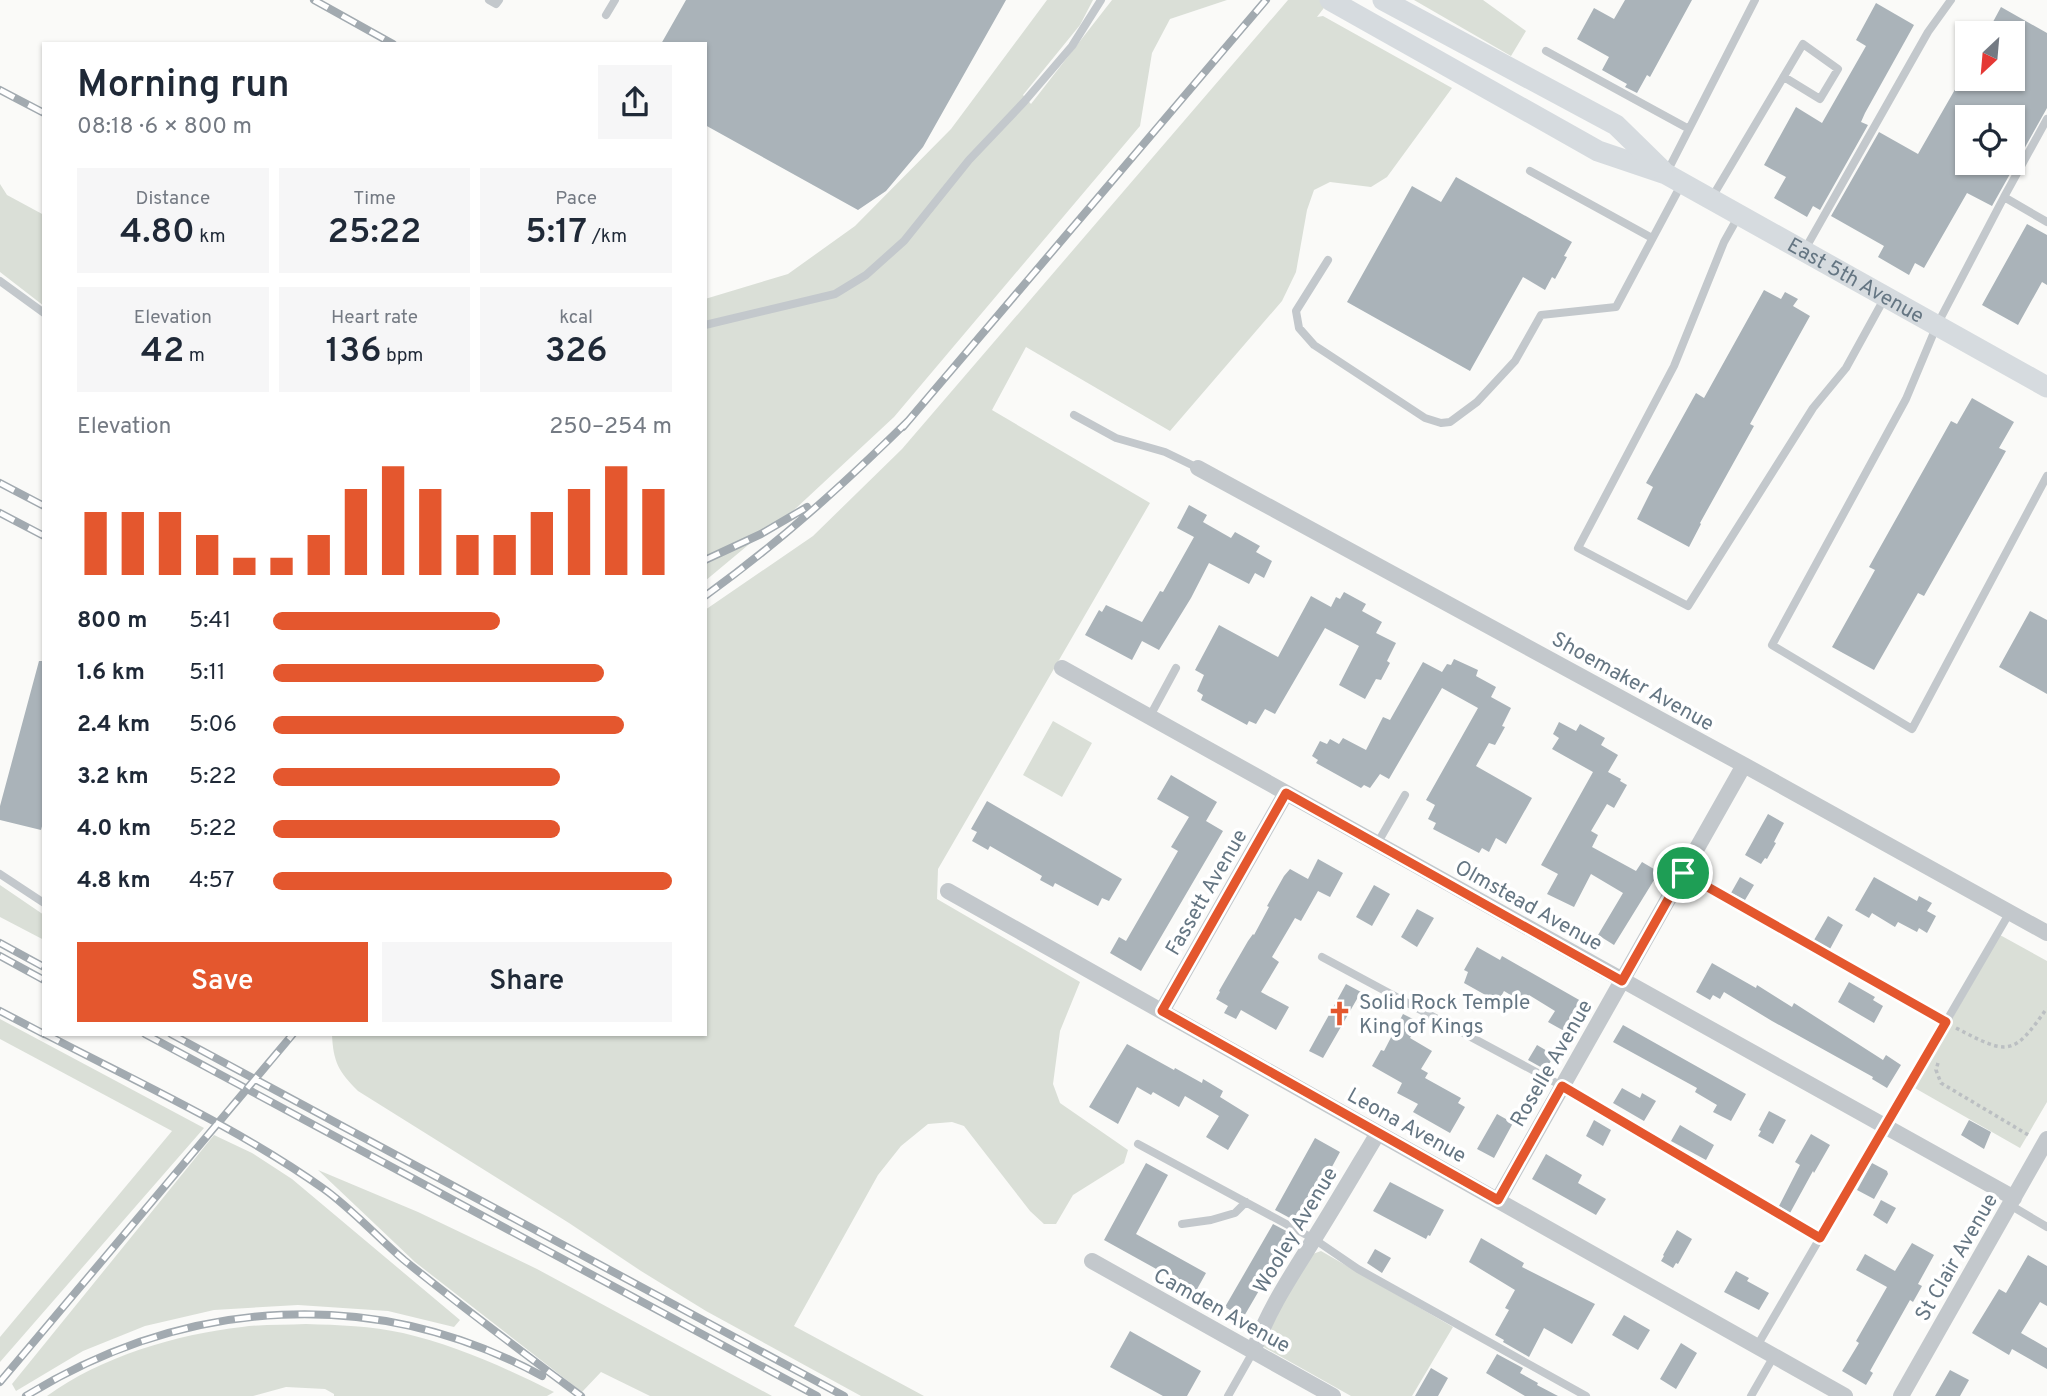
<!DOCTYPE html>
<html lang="en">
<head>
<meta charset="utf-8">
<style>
  body { margin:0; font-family:Overpass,sans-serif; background:#f6f6f7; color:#1f2937; height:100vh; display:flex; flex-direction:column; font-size:26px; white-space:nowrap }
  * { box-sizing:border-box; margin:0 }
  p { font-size:23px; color:#747a83 }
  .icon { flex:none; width:38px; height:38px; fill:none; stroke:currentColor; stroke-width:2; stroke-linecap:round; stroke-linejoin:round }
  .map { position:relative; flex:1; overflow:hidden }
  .drawer { position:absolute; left:42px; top:42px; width:665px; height:994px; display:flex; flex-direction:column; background:#fff; border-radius:0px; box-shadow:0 2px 5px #0004 }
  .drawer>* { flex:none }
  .needle { width:46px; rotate:206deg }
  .controls { position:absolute; left:1955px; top:21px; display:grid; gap:14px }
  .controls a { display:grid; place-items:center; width:70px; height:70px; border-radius:0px; background:#fff; box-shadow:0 2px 5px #0004; font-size:35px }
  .pin { position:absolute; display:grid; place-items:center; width:60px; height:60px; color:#fff; margin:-30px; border:4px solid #fff; border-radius:50%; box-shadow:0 2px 7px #0007 }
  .round { display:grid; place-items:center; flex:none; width:74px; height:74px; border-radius:0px; background:#f6f6f7 }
  .overview { display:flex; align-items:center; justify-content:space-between; height:119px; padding:0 35px }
  h1 { font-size:38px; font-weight:600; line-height:52px }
  .figures { display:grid; grid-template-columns:repeat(3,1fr); gap:10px; height:119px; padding:7px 35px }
  .figures div { display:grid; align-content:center; border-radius:0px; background:#f6f6f7; text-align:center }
  .figures b { font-size:35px; font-weight:600 }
  .figures small { font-size:19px; font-weight:400 }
  .figures p { font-size:19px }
  .chart { height:196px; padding:14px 35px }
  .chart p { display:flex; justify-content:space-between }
  .chart svg { width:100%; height:126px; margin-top:7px; stroke:#e4572e; stroke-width:6 }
  .button { display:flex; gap:14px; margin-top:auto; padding:14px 35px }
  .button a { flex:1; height:80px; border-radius:0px; background:#e4572e; color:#fff; font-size:28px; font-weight:600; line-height:80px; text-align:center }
  .button a+a { background:#f6f6f7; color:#1f2937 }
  ul { padding:0 35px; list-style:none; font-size:23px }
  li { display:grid; grid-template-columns:112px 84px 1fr; align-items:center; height:52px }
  li i { height:18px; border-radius:9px; background:#e4572e }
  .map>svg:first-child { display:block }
  .green { fill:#dadfd7 }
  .building { fill:#aab3b9; fill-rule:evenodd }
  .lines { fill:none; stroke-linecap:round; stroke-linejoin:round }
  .path { stroke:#bbbfc2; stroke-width:3.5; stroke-dasharray:3.5 3.5; stroke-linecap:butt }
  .lane { stroke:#c3c8cc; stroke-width:8 }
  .street { stroke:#c3c8cc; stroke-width:16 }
  .secondary { stroke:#d6dbdf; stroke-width:21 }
  .rail-casing { stroke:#a2aab0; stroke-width:8 }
  .rail { stroke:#fff; stroke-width:5; stroke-dasharray:16; stroke-linecap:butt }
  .route-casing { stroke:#fff; stroke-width:14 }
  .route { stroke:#e4572e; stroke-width:9 }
  .labels { text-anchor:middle; stroke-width:7; stroke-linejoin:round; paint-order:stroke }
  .street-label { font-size:21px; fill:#657683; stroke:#fff }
  .poi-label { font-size:21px; fill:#657683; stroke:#fff; text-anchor:start }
</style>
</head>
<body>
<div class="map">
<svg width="2047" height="1396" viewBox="0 0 2047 1396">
  <rect width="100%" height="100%" fill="#fafaf8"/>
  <path class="green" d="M1047 0H1093L1080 25 1023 95 1031 104 1112 0H1227L1170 19 1152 53 1140 126 894 417 793 511 765 531 705 581V299L788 274 855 226 951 129Z
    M1288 0H1330L1317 17 1323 16 1452 88 1387 177 1371 187 1330 182 1314 190 1307 210 1296 272 1282 301 1170 431 1026 347 992 410 1150 503 938 869 937 899 1080 982 1060 1031 1053 1084 1060 1103 1128 1150 1124 1163 1073 1195 1056 1224H1044L1030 1211 964 1126 952 1122 928 1124 901 1146 878 1175 794 1326 924 1396H861L706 1311 641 1271 569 1223 358 1091C339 1072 333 1062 332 1034H705V610L813 536 902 449Z
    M1414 0H1483L1526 31 1511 56Z
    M0 184 7 195 44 215V306L0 272Z
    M1053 721 1092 743 1062 797 1023 775Z
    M0 885 44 915V940L0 917Z
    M2000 935 2047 961V1102L2020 1148 1913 1087Z
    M0 1019 204 1128 0 1362V1337L172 1131 0 1039Z
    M214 1135 252 1153 292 1179 460 1320 454 1327 388 1311 298 1305 214 1310 145 1326 83 1351 16 1391 12 1384Z
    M318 1170 418 1212 537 1269 772 1396H650L601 1372 582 1392 415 1262Z
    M1321 1251 1453 1327 1412 1396H1351L1260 1345 1310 1255Z
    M306 1324C339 1325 371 1326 403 1333 455 1345 506 1368 554 1392L547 1396H334V1394L325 1389 286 1387 253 1396H47C100 1357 177 1334 242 1327 263 1324 285 1325 306 1324Z"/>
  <path class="building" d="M686 0H1006L923 147 886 191 858 210 705 125V44H661Z
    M1625 0H1692L1650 77 1647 75 1637 93 1625 87 1627 84 1602 70 1609 57 1577 39 1594 8 1614 19Z
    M1876 3 1914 25 1865 113 1861 122 1868 125 1820 210 1813 206 1807 217 1774 198 1786 177 1764 165 1796 107 1822 123 1866 46 1856 40Z
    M2001 7 2047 33V108L1992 206 1967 193 1924 268 1915 263 1909 275 1878 257 1884 246 1831 216 1879 132 1918 154 1961 79H2012V33H1987ZM1967 117H2012V163H1967Z
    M1456 177 1572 242 1564 256 1567 257 1555 279 1552 277 1545 290 1523 277 1470 371 1347 302 1412 186 1441 202Z
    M2027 224 2047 235V285L2042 282 2018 325 1982 305Z
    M1764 290 1781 299 1785 292 1798 299 1793 306 1810 316 1750 424 1754 426 1700 523 1701 524 1689 547 1637 519 1653 487 1646 483 1696 393 1704 398Z
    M1972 398 2014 422 1999 448 2006 451 1924 596 1918 593 1874 670 1832 647 1875 570 1869 567 1951 421 1957 424Z
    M1189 505 1207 515 1203 522 1231 538 1235 532 1260 546 1256 552 1272 561 1264 578 1255 573 1249 584 1209 563 1191 598 1159 650 1142 641 1132 660 1085 635 1099 610 1102 612 1106 605 1142 622 1160 591 1163 592 1194 537 1177 528Z
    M1344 592 1366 604 1362 611 1382 622 1376 633 1396 643 1387 661 1390 663 1381 680 1376 679 1365 699 1339 685 1359 646 1325 628 1275 714 1265 709 1256 724 1249 721 1247 725 1201 700 1203 695 1197 691 1204 675 1195 670 1219 625 1278 657 1311 596 1331 607 1336 597 1340 599Z
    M2030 611 2047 620V694L1999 667Z
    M1454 659 1478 670 1476 676 1496 687 1491 697 1511 708 1502 726 1505 727 1495 745 1489 743 1476 766 1532 798 1506 844 1496 838 1489 852 1482 848 1479 853 1433 829 1436 823 1428 819 1435 805 1426 800 1478 708 1442 688 1389 779 1380 774 1370 788 1364 785 1361 788 1316 763 1318 760 1312 756 1320 741 1327 744 1330 739 1339 744 1343 738 1366 750 1383 717 1390 720 1423 662 1442 672 1447 664 1451 665Z
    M39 661H44V819L41 830 0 820V806Z
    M1559 722 1576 731 1580 724 1605 738 1601 745 1618 755 1608 772 1621 779 1620 781 1627 785 1614 808 1607 804 1591 831 1598 835 1592 847 1636 871 1642 862 1659 872 1614 945 1598 935 1623 893 1591 874 1574 907 1547 894 1558 874 1541 865 1593 772 1552 749 1559 738 1553 734Z
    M1171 775 1217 802 1206 821 1223 831 1141 971 1110 953 1119 937 1126 941 1178 851 1171 847 1189 817 1157 799Z
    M987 801 1122 879 1109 901 1102 898 1098 906 1055 883 1053 887 1040 880 1042 876 990 846 988 850 972 841 977 832 971 829Z
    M1768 814 1784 823 1774 842 1776 843 1767 859 1765 858 1761 864 1745 855Z
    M1318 859 1343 873 1330 897 1318 891 1301 921 1295 918 1272 957 1279 962 1261 992 1289 1007 1276 1030 1241 1010 1236 1019 1224 1013 1228 1006 1216 999 1220 992 1219 991 1248 941 1253 934 1254 935 1269 907 1267 906 1284 876 1290 869 1308 879Z
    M1740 877 1754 885 1745 900 1731 893Z
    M1874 877 1917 901 1919 896 1932 903 1927 911 1936 916 1927 933 1919 928 1917 932 1898 922 1895 927 1872 913 1869 918 1855 910Z
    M1374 885 1390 894 1372 926 1356 917Z
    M1417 909 1434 918 1417 947 1401 937Z
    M1828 916 1843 925 1830 949 1814 940Z
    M1477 947 1500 960 1502 956 1581 1001 1576 1010 1578 1011 1566 1032 1548 1022 1555 1011 1529 995 1524 1003 1504 991 1498 1002 1464 983 1468 972 1464 970Z
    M1712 963 1756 988 1757 985 1792 1007 1794 1003 1883 1060 1886 1055 1901 1065 1887 1088 1872 1079 1873 1077 1772 1021 1724 992 1720 999 1713 995 1710 1000 1696 992Z
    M1849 982 1875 997 1873 1000 1883 1006 1874 1023 1838 1002Z
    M1346 984 1361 992 1323 1058 1309 1051Z
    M1403 1014 1419 1022 1410 1038 1432 1051 1421 1069 1428 1073 1425 1078 1461 1098 1458 1103 1465 1107 1450 1133 1413 1112 1418 1104 1397 1093 1402 1083 1372 1066 1381 1050 1384 1051Z
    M1623 1025 1746 1094 1731 1121 1713 1112 1717 1105 1695 1092 1697 1088 1613 1042Z
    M1127 1044 1174 1070 1175 1068 1202 1083 1203 1079 1223 1091 1220 1097 1249 1115 1228 1150 1206 1137 1219 1116 1185 1096 1179 1107 1153 1092 1151 1095 1137 1087 1118 1124 1089 1107Z
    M1537 1045 1554 1055 1546 1070 1528 1060Z
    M1622 1088 1640 1098 1642 1093 1656 1101 1644 1121 1613 1103Z
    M1769 1111 1786 1120 1773 1144 1758 1136 1761 1131 1759 1130Z
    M1497 1114 1513 1123 1494 1158 1477 1149Z
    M1594 1120 1611 1130 1603 1146 1586 1136Z
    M1969 1120 1991 1132 1984 1149 1961 1135Z
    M1680 1125 1714 1145 1706 1160 1671 1141Z
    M1811 1134 1830 1145 1814 1173 1813 1171 1790 1213 1779 1206 1800 1165 1795 1162Z
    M1315 1138 1340 1152 1301 1224 1275 1210Z
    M1546 1154 1582 1175 1578 1183 1606 1199 1596 1215 1532 1179Z
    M1146 1163 1168 1175 1136 1234 1206 1273 1196 1291 1104 1240Z
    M1872 1163 1887 1171 1888 1174 1874 1199 1857 1190Z
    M1390 1182 1444 1210 1430 1236 1428 1235 1426 1239 1373 1211Z
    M1881 1200 1896 1208 1887 1224 1873 1215Z
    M1273 1224 1292 1234 1243 1318 1225 1307Z
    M1677 1230 1692 1239 1678 1264 1676 1263 1673 1268 1661 1261 1664 1256 1663 1255Z
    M1481 1238 1524 1263 1522 1267 1595 1304 1572 1344 1544 1328 1529 1357 1503 1342 1504 1340 1495 1335 1509 1310 1505 1308 1515 1290 1469 1262Z
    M1912 1243 1934 1255 1918 1284 1922 1286 1913 1302 1910 1300 1870 1371 1873 1373 1866 1385 1842 1371 1859 1343 1856 1341 1887 1287 1856 1270 1865 1254 1895 1271Z
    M1375 1249 1391 1258 1382 1273 1367 1263Z
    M2028 1255 2047 1266V1306L2040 1302 2021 1333 2047 1348V1369L2012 1349 2009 1355 1972 1333 1999 1289 2006 1293Z
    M1736 1271 1749 1278 1747 1281 1769 1293 1759 1310 1724 1292Z
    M1624 1315 1650 1330 1638 1350 1612 1335Z
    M1130 1331 1201 1371 1187 1396H1163L1110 1367Z
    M1681 1343 1697 1353 1676 1389 1660 1379Z
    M1497 1354 1523 1368 1520 1373 1538 1383 1537 1385 1558 1396H1525L1486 1373Z
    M1431 1368 1448 1378 1438 1396H1415Z
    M1950 1370 1969 1380 1960 1396H1935Z"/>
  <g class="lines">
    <path class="path" d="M1956 1028C2008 1055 2013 1057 2047 1008
      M1938 1063 1936 1070 1941 1083 2030 1136"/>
    <path class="lane" d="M489 0 496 4 499 0
      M606 15 615 0
      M1546 51 1689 129
      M1530 171 1652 238
      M1666 174 1755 0
      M2004 197 2047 119
      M1711 199 1803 44 1838 69 1820 99 1784 77
      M1738 217 1724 242 1674 366 1578 548 1688 606 1813 408 1846 368 1884 299
      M2047 222 2004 197 1937 325 1906 399 1772 645 1912 729 2047 476
      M1804 251 1928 32 1951 0
      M1328 260 1296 311 1299 328 1314 345 1425 418 1441 423 1450 422 1477 402 1515 361 1541 315 1616 307 1681 185
      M0 281 44 313
      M705 325 835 294 866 275 904 241 969 160 1024 102 1072 46 1101 0
      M1074 415 1116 438 1165 452 1198 468
      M1150 716 1176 668
      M1377 844 1405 795
      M1683 873 1946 1022
      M0 874 44 903
      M1322 957 1562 1086 1820 1238
      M1138 1144 1314 1239 1358 1269 1586 1396
      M2010 1205 2047 1227
      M1182 1224 1211 1220 1235 1213 1246 1202
      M1757 1346 2010 912
      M1228 1396 1253 1352
      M1751 1396 1774 1356"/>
    <path class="street" d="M1198 468 1744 765 2047 933
      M1062 668 2014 1198
      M948 891 1845 1396
      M1162 1011 1286 793
      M1498 1200 1744 765
      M1092 1261 1333 1396
      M1253 1352C1268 1310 1291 1276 1314 1239 1336 1204 1357 1168 1378 1133
      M1901 1396 2047 1139"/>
    <g class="secondary">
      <path id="s1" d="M1330 0 1598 151 1666 174 2047 387"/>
      <path d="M1383 0 1616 125 1662 170"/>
    </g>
    <defs>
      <path id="rail" d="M314 0 393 44
        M0 90 44 113
        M903 427 1266 0
        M0 483 44 506
        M0 513 44 536
        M705 560 761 534 807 507
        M705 596C780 542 844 484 909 420
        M0 943 44 967
        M0 956 44 980
        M0 1011 44 1034
        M45 1034C139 1083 238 1128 324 1189 353 1210 377 1237 404 1260 462 1307 521 1351 581 1396
        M145 1034 817 1396
        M171 1034 844 1396
        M0 1382 293 1034
        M26 1396C187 1297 375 1285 542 1376"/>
    </defs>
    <use href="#rail" class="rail-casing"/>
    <use href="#rail" class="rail"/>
  </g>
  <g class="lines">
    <defs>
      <path id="route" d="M1286 793 1622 981 1683 873 1946 1022 1820 1238 1562 1086 1498 1200 1162 1011Z"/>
    </defs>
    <use href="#route" class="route-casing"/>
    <use href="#route" class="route"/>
  </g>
  <defs>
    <symbol id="church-bare" viewBox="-9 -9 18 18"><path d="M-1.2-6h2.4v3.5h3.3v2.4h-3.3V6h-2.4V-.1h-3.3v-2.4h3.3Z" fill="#e4572e" stroke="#fff" stroke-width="2.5" paint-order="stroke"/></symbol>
  </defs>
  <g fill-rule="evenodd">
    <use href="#church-bare" x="1322" y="996" width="35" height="35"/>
  </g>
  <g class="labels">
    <g class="street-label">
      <text dy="7" stroke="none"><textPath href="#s1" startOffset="597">East 5th Avenue</textPath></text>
      <text transform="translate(1633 681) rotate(29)" y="7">Shoemaker Avenue</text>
      <text transform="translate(1206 892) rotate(-60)" y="7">Fassett Avenue</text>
      <text transform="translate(1529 905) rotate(29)" y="7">Olmstead Avenue</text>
      <text transform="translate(1551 1063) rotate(-60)" y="7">Roselle Avenue</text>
      <text transform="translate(1407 1125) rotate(29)" y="7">Leona Avenue</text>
      <text transform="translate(1295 1230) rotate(-59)" y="7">Wooley Avenue</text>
      <text transform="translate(1956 1257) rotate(-60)" y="7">St Clair Avenue</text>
      <text transform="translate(1222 1310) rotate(29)" y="7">Camden Avenue</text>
    </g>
    <g class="poi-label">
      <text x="1359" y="1009">Solid Rock Temple<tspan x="1359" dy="24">King of Kings</tspan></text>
    </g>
  </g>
</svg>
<div class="controls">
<a><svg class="needle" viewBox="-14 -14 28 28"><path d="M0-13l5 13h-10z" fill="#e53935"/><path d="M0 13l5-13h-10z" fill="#747a83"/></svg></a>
<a><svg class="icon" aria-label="locate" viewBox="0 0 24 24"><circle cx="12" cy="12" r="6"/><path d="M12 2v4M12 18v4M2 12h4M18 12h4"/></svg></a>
</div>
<div class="pin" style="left:1683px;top:873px;background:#1e9e55"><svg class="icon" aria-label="arrive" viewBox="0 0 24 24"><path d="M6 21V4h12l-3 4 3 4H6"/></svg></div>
<section class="drawer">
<div class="overview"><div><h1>Morning run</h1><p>08:18 · 6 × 800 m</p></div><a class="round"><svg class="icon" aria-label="share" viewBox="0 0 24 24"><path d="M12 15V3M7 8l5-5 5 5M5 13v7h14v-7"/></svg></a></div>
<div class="figures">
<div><p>Distance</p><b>4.80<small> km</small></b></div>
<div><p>Time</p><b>25:22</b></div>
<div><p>Pace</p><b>5:17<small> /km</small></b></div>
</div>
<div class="figures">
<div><p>Elevation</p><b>42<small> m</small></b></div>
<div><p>Heart rate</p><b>136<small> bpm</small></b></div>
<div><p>kcal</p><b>326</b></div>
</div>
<div class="chart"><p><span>Elevation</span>250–254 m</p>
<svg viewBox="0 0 160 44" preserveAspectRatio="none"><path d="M5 44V22M15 44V22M25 44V22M35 44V30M45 44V38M55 44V38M65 44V30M75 44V14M85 44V6M95 44V14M105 44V30M115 44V30M125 44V22M135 44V14M145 44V6M155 44V14"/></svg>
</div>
<ul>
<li><b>800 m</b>5:41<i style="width:57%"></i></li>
<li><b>1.6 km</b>5:11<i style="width:83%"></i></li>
<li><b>2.4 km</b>5:06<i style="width:88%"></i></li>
<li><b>3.2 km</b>5:22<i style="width:72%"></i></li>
<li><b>4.0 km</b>5:22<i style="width:72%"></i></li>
<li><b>4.8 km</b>4:57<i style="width:100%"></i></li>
</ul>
<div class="button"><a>Save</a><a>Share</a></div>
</section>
</div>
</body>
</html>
